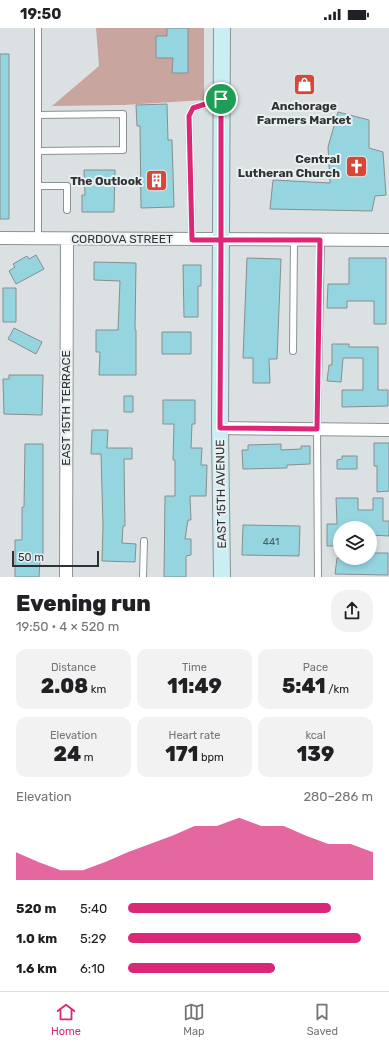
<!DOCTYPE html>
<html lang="en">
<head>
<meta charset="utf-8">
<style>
  body { margin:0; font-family:Rubik,sans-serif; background:#f2f2f2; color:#202124; height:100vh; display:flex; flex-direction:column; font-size:15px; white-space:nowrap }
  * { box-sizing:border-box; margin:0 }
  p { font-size:13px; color:#757577 }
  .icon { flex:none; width:22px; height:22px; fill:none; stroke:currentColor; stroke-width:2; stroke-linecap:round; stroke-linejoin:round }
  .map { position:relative; height:549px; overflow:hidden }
  .panel { display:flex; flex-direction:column; background:#fff; flex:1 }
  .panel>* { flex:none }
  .controls { position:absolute; left:333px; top:493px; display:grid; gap:8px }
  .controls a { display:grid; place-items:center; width:44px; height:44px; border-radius:50%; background:#fff; box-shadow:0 2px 6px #0003; font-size:20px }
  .scale { position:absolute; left:12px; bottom:10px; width:87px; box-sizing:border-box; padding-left:4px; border:2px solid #2f3232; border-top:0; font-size:11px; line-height:14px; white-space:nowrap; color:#2f3232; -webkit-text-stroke:3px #e8eff0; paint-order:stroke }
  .pin { position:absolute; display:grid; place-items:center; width:34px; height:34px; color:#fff; margin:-17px; border:2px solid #fff; border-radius:50%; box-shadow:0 1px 4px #0007 }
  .round { display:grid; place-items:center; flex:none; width:42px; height:42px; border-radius:16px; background:#f2f2f2 }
  .overview { display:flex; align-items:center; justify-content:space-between; height:68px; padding:0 16px }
  h1 { font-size:22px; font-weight:800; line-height:30px }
  .stats { display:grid; grid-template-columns:repeat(3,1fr); gap:6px; height:68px; padding:4px 16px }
  .stats div { display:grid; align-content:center; border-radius:10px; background:#f2f2f2; text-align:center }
  .stats b { font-size:20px; font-weight:800 }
  .stats small { font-size:11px; font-weight:400 }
  .stats p { font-size:11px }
  .chart { height:112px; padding:8px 16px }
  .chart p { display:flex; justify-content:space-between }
  .chart svg { width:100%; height:72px; margin-top:4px; fill:#db2777; opacity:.7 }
  ul { padding:0 16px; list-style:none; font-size:13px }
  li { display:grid; grid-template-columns:64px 48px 1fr; align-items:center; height:30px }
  li i { height:10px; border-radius:5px; background:#db2777 }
  .status { display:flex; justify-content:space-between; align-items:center; height:28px; padding:0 20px; background:#fff; direction:ltr }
  .status svg { height:11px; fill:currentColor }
  .tabs { display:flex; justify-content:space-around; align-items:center; height:56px; border-top:1px solid #e0e0e0; background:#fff; font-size:11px; color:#757577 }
  .tabs a { display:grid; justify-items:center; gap:2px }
  .tabs .selected { color:#db2777 }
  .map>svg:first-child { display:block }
  .green { fill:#c8a59f }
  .building { fill:#95d5e0; stroke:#878e8f }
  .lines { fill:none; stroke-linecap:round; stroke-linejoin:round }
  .service-casing { stroke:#8c9293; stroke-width:8 }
  .minor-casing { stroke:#8c9293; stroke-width:14 }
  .secondary-casing { stroke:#8c9293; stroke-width:18 }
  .service { stroke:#fff; stroke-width:6 }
  .minor { stroke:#fff; stroke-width:12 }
  .secondary { stroke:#cbeef4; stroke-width:16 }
  .route-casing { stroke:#fff; stroke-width:8 }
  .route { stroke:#db2777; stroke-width:5 }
  .labels { text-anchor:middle; stroke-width:4; stroke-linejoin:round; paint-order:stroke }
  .number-label { font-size:10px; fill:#485b5e }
  .poi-label { font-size:12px; font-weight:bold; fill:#2f3232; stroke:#e8eff0; text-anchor:end }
  .street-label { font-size:12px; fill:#2f3232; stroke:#e8eff0 }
</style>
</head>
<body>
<div class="status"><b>19:50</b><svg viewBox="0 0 49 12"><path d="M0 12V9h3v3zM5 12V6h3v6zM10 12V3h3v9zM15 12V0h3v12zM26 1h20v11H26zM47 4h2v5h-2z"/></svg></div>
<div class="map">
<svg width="389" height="549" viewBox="0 0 389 549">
  <rect width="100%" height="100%" fill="#dbe1e3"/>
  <path class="green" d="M96 0H204V72L124 77 52 78 99 38Z"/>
  <path class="building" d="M167 0H188V45H172L173 30H156V8H167Z
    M0 26H9V191H0Z
    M167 76 168 112H172L174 179 141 180 140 98H137L136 77Z
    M338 84 369 92V120L383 124 386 167 375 168 372 183 270 181 273 152 330 155 328 119Z
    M84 142H115L114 184H82V167H85Z
    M36 227 44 241 16 256 9 243 15 239 13 236 27 228 29 231Z
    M247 230 281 231 277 331H269L270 355H253V330H243Z
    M349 230H386V296H374V273H347V280H327L328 256H349Z
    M94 234 136 235 135 302H136V347H99L100 324H96V302H118L120 253 94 252Z
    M183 237H201V258H198V289H184Z
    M3 260H16V294H3Z
    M14 300 42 314 36 326 8 311Z
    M162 304H191V326H162Z
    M332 316H349V319H378V362H388V378L342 379V362H363V330H343L341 354 327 353 329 337H332Z
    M9 347H43L42 387 4 386 3 351H9Z
    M124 368H133V384H124Z
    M163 372H195V396H192L191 420H202L201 437H207L206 468H190L191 492H188L185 511H191V527L186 528V549H164L165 468H175V432H173L174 396H163Z
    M92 402H108L107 420H132V431H124L125 498H123L122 515 136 516 135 534 102 533 103 498 101 426H91Z
    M374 415H389V463L377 464V438H374Z
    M25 416H43V531H40L39 549H15V512H22V479H24Z
    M281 416V422L301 421V418H310V436L287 437V440L243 441 242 422H248V417Z
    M342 428H357V441H337V432L342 431Z
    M336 470H358V482H373V470H383V493H389V508L370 507V500H340V518H327V496H337Z
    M243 497 300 498 299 528 242 527Z
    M370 525H388V547L335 546 337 530H370Z"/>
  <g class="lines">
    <defs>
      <path id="service" d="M38 123 123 122V86L38 87
        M38 158H67V182
        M38 211V0
        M192 211 189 88 193 80 221 71
        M293 323 294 212
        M143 549 144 513
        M318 549 317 401 321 212"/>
      <path id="minor" d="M0 210 389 212
        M220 400 389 402
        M66 549 67 211"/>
      <path id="secondary" d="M222 0 220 400 222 549"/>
    </defs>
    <use href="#service" class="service-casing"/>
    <use href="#minor" class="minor-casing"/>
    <use href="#secondary" class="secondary-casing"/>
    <use href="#service" class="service"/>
    <use href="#minor" class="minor"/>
    <use href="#secondary" class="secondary"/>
  </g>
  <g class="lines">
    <defs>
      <path id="route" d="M221 71 193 80 189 88 192 212H221L220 400 317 401 320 212H221V71"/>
    </defs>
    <use href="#route" class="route-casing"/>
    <use href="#route" class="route"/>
  </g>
  <defs>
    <symbol id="shop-square" viewBox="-11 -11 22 22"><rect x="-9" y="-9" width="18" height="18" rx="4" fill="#d54839" stroke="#e8eff0"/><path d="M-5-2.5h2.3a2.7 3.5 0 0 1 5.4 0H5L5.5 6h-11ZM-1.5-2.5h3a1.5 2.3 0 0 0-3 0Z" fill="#fff"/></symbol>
    <symbol id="church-square" viewBox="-11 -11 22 22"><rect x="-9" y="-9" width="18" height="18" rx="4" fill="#d54839" stroke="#e8eff0"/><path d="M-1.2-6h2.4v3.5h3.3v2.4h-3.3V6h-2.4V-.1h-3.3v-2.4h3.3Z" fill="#fff"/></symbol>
    <symbol id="building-square" viewBox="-11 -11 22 22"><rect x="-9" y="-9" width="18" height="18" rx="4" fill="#d54839" stroke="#e8eff0"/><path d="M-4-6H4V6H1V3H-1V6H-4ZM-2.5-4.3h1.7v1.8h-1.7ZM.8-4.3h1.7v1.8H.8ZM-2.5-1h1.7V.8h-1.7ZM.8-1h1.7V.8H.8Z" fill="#fff"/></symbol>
  </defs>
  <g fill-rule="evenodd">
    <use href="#shop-square" x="292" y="44" width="25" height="25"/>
    <use href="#church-square" x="344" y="126" width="25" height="25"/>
    <use href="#building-square" x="144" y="140" width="25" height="25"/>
  </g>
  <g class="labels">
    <g class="number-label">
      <text x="271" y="517">441</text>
    </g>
    <g class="poi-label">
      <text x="304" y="82" text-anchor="middle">Anchorage<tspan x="304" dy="14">Farmers Market</tspan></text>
      <text x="340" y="135">Central<tspan x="340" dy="14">Lutheran Church</tspan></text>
      <text x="142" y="157">The Outlook</text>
    </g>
    <g class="street-label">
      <text x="122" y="215">CORDOVA STREET</text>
      <text transform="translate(66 380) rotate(-90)" y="4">EAST 15TH TERRACE</text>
      <text transform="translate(221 466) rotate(-91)" y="4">EAST 15TH AVENUE</text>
    </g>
  </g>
</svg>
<div class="controls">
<a><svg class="icon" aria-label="layers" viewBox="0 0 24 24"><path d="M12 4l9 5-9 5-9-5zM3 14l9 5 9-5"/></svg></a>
</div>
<div class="scale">50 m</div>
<div class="pin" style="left:221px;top:71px;background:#1e9e55"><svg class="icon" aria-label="arrive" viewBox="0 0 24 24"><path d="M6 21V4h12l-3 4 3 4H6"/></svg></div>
</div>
<section class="panel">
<div class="overview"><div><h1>Evening run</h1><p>19:50 · 4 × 520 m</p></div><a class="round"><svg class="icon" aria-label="share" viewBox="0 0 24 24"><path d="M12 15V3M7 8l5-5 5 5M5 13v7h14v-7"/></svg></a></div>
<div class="stats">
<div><p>Distance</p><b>2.08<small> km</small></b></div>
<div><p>Time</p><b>11:49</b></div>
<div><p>Pace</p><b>5:41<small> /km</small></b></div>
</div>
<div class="stats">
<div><p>Elevation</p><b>24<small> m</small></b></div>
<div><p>Heart rate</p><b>171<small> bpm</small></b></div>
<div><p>kcal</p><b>139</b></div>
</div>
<div class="chart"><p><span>Elevation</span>280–286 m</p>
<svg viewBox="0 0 160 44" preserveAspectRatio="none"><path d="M0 44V27L10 33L20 38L30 38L40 33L50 27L60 22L70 17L80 11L90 11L100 6L110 11L120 11L130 17L140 22L150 22L160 27V44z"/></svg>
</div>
<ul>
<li><b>520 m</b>5:40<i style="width:83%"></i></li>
<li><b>1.0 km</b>5:29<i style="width:95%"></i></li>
<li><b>1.6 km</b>6:10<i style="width:60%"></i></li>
</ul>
</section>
<nav class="tabs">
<a class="selected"><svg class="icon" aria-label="home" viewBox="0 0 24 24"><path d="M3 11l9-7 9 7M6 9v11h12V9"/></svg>Home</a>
<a><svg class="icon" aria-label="map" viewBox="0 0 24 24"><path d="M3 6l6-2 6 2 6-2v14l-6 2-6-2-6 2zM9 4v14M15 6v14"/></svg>Map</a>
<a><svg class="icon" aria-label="saved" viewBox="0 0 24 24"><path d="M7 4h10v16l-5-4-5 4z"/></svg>Saved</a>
</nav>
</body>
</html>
